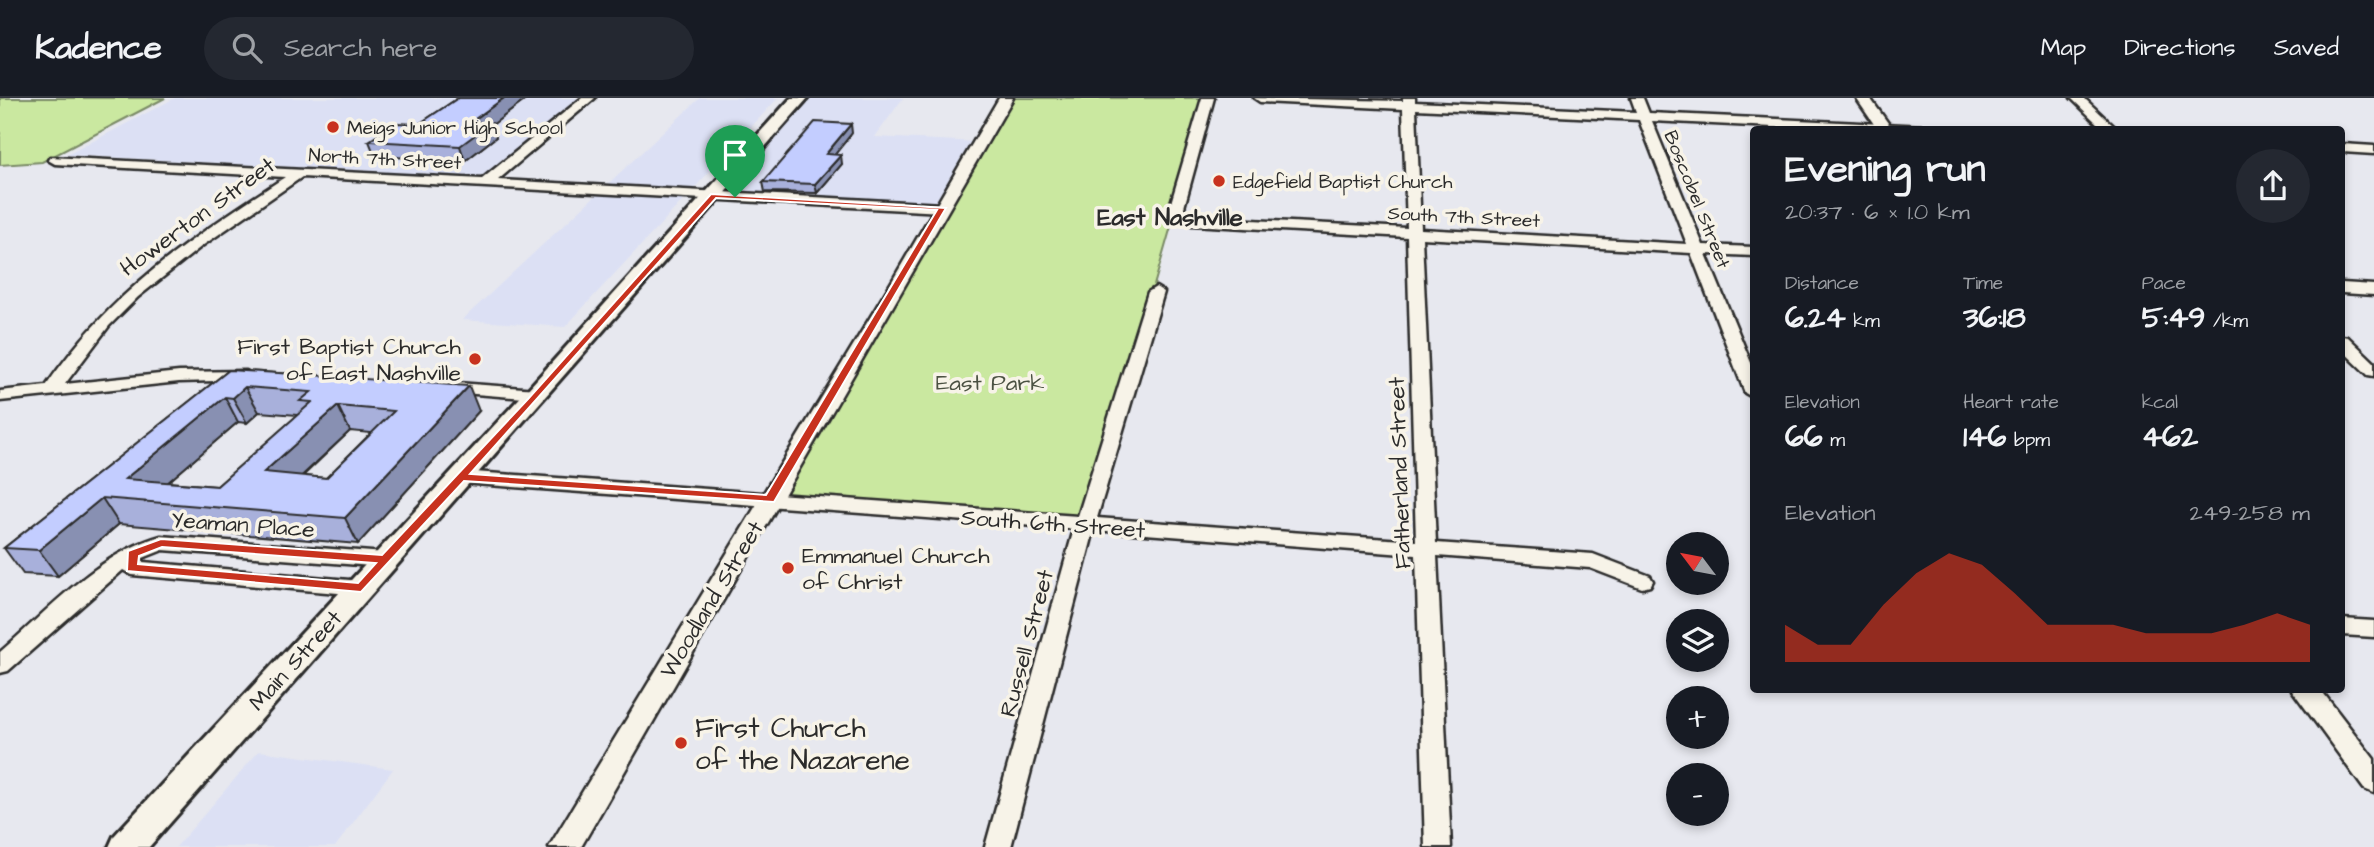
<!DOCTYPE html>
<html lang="en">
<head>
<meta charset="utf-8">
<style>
  body { margin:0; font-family:"Architects Daughter",sans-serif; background:#242831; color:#f1f3f6; height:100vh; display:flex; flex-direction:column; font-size:26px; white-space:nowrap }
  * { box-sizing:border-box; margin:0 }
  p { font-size:23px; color:#9ea1a6 }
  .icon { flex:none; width:38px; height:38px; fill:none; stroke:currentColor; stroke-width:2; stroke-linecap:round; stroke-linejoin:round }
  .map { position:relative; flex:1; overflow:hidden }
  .drawer { position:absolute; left:1750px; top:28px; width:595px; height:567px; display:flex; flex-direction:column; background:#171b24; border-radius:7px; box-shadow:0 4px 10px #0003 }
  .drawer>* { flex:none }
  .needle { width:46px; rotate:302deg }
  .controls { position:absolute; left:1666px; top:434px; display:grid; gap:14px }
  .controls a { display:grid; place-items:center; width:63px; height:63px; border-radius:50%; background:#171b24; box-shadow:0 4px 10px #0003; font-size:35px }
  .pin { position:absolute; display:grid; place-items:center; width:60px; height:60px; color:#fff; margin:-72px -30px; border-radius:50% 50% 50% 0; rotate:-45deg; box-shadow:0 0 7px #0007 }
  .pin .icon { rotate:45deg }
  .round { display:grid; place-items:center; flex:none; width:74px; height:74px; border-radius:37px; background:#242831 }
  .head { display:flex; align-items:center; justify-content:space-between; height:119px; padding:0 35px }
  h1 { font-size:38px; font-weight:700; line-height:52px }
  .metrics { display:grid; grid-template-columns:repeat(3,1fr); gap:10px; height:119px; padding:7px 35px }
  .metrics div { display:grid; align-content:center }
  .metrics b { font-size:30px; font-weight:700 }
  .metrics small { font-size:19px; font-weight:400 }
  .metrics p { font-size:19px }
  .chart { height:196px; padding:14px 35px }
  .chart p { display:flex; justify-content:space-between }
  .chart svg { width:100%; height:126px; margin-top:7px; fill:#c8321e; opacity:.7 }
  header { display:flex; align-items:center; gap:42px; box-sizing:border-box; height:98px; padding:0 35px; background:#171b24; border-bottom:2px solid #363941 }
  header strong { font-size:33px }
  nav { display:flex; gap:38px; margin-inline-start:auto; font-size:24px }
  .search { width:490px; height:63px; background:#242831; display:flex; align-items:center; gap:18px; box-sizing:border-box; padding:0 24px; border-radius:38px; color:#9ea1a6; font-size:26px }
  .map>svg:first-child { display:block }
  .built { fill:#dce0f4 }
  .green { fill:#cae8a0; stroke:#7a8a66; stroke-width:2 }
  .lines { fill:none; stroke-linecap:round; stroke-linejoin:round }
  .minor-casing { stroke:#2b2b2b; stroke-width:5 }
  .tertiary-casing { stroke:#2b2b2b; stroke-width:5 }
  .secondary-casing { stroke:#2b2b2b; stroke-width:6 }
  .minor { fill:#f7f3e8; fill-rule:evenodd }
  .tertiary { fill:#f7f3e8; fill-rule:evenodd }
  .secondary { fill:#f7f3e8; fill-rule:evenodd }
  .wall { fill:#a8b0db; stroke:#2b2b2b; stroke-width:2; fill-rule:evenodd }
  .shaded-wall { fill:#8890b2; stroke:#2b2b2b; stroke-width:2 }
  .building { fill:#c3cdff; stroke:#2b2b2b; stroke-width:2; fill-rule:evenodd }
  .route { fill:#c8321e; stroke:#fff; stroke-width:2; fill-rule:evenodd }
  .poi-dot { fill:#c8321e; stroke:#f7f3e8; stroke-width:2.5 }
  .labels { text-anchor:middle; stroke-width:7; stroke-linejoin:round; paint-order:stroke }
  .far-poi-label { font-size:19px; fill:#2b2b2b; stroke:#f7f3e8; text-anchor:start }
  .far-street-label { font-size:19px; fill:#2b2b2b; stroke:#f7f3e8 }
  .street-label { font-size:23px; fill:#2b2b2b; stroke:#f7f3e8 }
  .poi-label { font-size:23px; fill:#2b2b2b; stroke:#f7f3e8; text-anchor:end }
  .park-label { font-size:23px; fill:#4b5142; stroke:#f7f3e8 }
  .far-district-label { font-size:24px; font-weight:bold; fill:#2b2b2b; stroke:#f7f3e8 }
  .near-poi-label { font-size:28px; fill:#2b2b2b; stroke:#f7f3e8; text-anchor:start }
</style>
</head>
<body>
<header>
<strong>Kadence</strong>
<div class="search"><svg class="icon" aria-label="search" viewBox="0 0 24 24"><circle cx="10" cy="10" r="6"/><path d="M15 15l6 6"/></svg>Search here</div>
<nav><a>Map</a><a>Directions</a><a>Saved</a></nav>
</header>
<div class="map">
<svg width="2374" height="749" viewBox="0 0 2374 749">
  <rect width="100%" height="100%" fill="#e7e8ef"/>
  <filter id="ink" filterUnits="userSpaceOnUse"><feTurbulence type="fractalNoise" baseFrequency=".0143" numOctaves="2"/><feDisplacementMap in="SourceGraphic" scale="14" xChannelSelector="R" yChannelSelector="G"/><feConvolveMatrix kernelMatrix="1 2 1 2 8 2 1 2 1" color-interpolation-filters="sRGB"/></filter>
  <g filter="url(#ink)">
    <path class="built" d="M175 0H581L481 79 67 57Z
      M700 0H778L565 229 462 222Z
      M800 0H903L875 39 980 44 942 110 713 97Z
      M259 653 393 671 335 749H176Z"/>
    <path class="green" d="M0 0H165L42 64 0 67Z
      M1006 0H1208L1085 427 770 401Z"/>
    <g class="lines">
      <defs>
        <path id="minor" d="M582 0H595L498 82 942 106 949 110 942 114 302 79 202 148 138 199 109 228 65 286 179 274 246 273 255 278 252 282 179 284 0 303V293L46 288C112 192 190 141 285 79L55 66 48 62 50 59 482 81Z
          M1202 0H1214L1183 113 1195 119 1407 130 1403 11 1260 4 1254 0 1403 3V0H1415V4L1636 14 1631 0H1643L1649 15 1926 28 1932 32H1836L1652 23 1703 147 1754 149V158L1706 156 1754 272V300L1745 295 1691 155 1422 140 1436 445 1593 456 1650 478 1653 483 1650 488 1642 490 1590 470 1437 458 1451 749H1425L1416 457 1094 432 1011 749H985L1074 431 461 385 451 379 461 373 1078 418 1148 194 1156 189 1164 194 1097 420 1416 443 1407 139 1192 127 1170 118 1168 115ZM1416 11 1639 22 1687 146 1421 131Z
          M2071 0H2084L2118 32H2104Z
          M2342 46 2374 48V56L2342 54Z
          M2342 185 2374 187V197L2342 195Z
          M2342 238 2348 239 2374 264V278L2368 277 2342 252Z
          M444 284 537 291 546 296 537 301 438 293 435 289Z
          M161 438 385 455 392 457 395 462 392 467 385 469 163 452 143 460V464L361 483 369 485 372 490 369 495 361 497 132 477 123 472 8 573 0 575V554C49 512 97 456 161 438Z
          M2342 521 2374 523V539L2342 537Z"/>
        <path id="tertiary" d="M999 0H1013L581 749H549L891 185Z
          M1856 0H1870L1893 32H1878Z
          M2292 592H2321L2374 661V695L2364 691Z"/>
        <path id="secondary" d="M791 0H808L149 749H109L114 738 528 291Z"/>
      </defs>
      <use href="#minor" class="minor-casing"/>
      <use href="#tertiary" class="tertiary-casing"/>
      <use href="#secondary" class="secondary-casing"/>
      <use href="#minor" class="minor"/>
      <use href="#tertiary" class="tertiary"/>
      <use href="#secondary" class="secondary"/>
    </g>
    <path class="wall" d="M458 0H528L492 27 496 39 465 63 375 58 369 43 419 26Z
      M852 35 835 56 842 66 817 95 765 94 763 84Z
      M229 272 326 278 354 275 357 281 479 313 358 446 119 426 58 478 23 476 4 450ZM259 314 298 317 217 388 168 384 238 324 247 325ZM350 333 371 335 326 380 303 378Z"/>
    <path class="shaded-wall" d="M504 0H528L492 27 496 39 465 63 460 48 471 24Z
      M851 26 852 35 828 65 826 56Z
      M841 57 842 66 817 95 815 86Z
      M354 275 366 299 349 280Z
      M469 288 479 313 358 446 345 420Z
      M245 289 259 314 247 325 233 300Z
      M225 299 238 324 145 404 125 381Z
      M338 308 350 333 278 400 264 374Z
      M102 400 119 426 58 478 39 452Z"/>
    <path class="building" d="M458 0H504L471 24 491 25 460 48 369 43 396 25 419 26Z
      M815 24 851 26 826 56 841 57 815 86 763 84Z
      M229 272 326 278 333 273 354 275 349 280 469 288 345 420 102 400 39 452 4 450ZM245 289 311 294 300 303 312 304 217 388 125 381 225 299 233 300ZM338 308 394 313 326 380 264 374Z"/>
  </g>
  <path class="route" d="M711 96 946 110 774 404 464 383 361 494 127 473 128 453 161 441 382 457 528 301ZM716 100 937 112 766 397 470 376ZM162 449 376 465 358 485 138 466 139 458Z"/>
  <g class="poi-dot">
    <circle cx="333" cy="29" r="7"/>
    <circle cx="1219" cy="83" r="7"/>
    <circle cx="475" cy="261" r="7"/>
    <circle cx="788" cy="470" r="7"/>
    <circle cx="681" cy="645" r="7"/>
  </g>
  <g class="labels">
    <g class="far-poi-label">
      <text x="347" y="36">Meigs Junior High School</text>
      <text x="1233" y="90">Edgefield Baptist Church</text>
    </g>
    <g class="far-street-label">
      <text transform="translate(385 60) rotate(3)" y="7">North 7th Street</text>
      <text transform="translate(1698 101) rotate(68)" y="7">Boscobel Street</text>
      <text transform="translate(1464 118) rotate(3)" y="7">South 7th Street</text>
    </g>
    <g class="street-label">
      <text transform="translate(197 118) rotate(-36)" y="8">Howerton Street</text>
      <text transform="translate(1399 375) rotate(-92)" y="8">Fatherland Street</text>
      <text transform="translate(1053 425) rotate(4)" y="8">South 6th Street</text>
      <text transform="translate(243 426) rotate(4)" y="8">Yeaman Place</text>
      <text transform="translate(711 501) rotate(-59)" y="8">Woodland Street</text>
      <text transform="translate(1026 545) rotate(-75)" y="8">Russell Street</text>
      <text transform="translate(295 562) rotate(-48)" y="8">Main Street</text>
    </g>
    <g class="poi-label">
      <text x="461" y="256">First Baptist Church<tspan x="461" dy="26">of East Nashville</tspan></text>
      <text x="802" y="465" text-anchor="start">Emmanuel Church<tspan x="802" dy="26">of Christ</tspan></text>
    </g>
    <g class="park-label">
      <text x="990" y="292">East Park</text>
    </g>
    <g class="far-district-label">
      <text x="1170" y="127">East Nashville</text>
    </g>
    <g class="near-poi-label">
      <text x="695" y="639">First Church<tspan x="695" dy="32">of the Nazarene</tspan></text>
    </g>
  </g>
</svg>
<div class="controls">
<a><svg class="needle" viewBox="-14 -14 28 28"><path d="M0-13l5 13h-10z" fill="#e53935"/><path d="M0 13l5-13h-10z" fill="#9ea1a6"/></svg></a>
<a><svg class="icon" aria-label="layers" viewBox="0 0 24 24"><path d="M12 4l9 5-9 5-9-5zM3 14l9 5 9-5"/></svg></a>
<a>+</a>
<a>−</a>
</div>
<div class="pin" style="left:735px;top:99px;background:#1e9e55"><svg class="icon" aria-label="arrive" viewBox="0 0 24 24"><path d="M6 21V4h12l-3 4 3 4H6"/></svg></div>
<section class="drawer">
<div class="head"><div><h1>Evening run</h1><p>20:37 · 6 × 1.0 km</p></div><a class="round"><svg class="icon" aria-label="share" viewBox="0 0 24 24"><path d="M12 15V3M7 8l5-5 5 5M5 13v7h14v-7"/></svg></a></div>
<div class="metrics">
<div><p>Distance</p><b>6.24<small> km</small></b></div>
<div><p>Time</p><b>36:18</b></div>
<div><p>Pace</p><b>5:49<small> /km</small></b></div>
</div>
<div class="metrics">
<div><p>Elevation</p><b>66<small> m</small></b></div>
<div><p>Heart rate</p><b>146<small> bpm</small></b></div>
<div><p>kcal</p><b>462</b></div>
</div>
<div class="chart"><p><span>Elevation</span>249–258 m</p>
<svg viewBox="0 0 160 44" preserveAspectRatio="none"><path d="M0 44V31L10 38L20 38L30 24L40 13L50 6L60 10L70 20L80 31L90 31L100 31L110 34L120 34L130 34L140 31L150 27L160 31V44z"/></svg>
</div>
</section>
</div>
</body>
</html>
